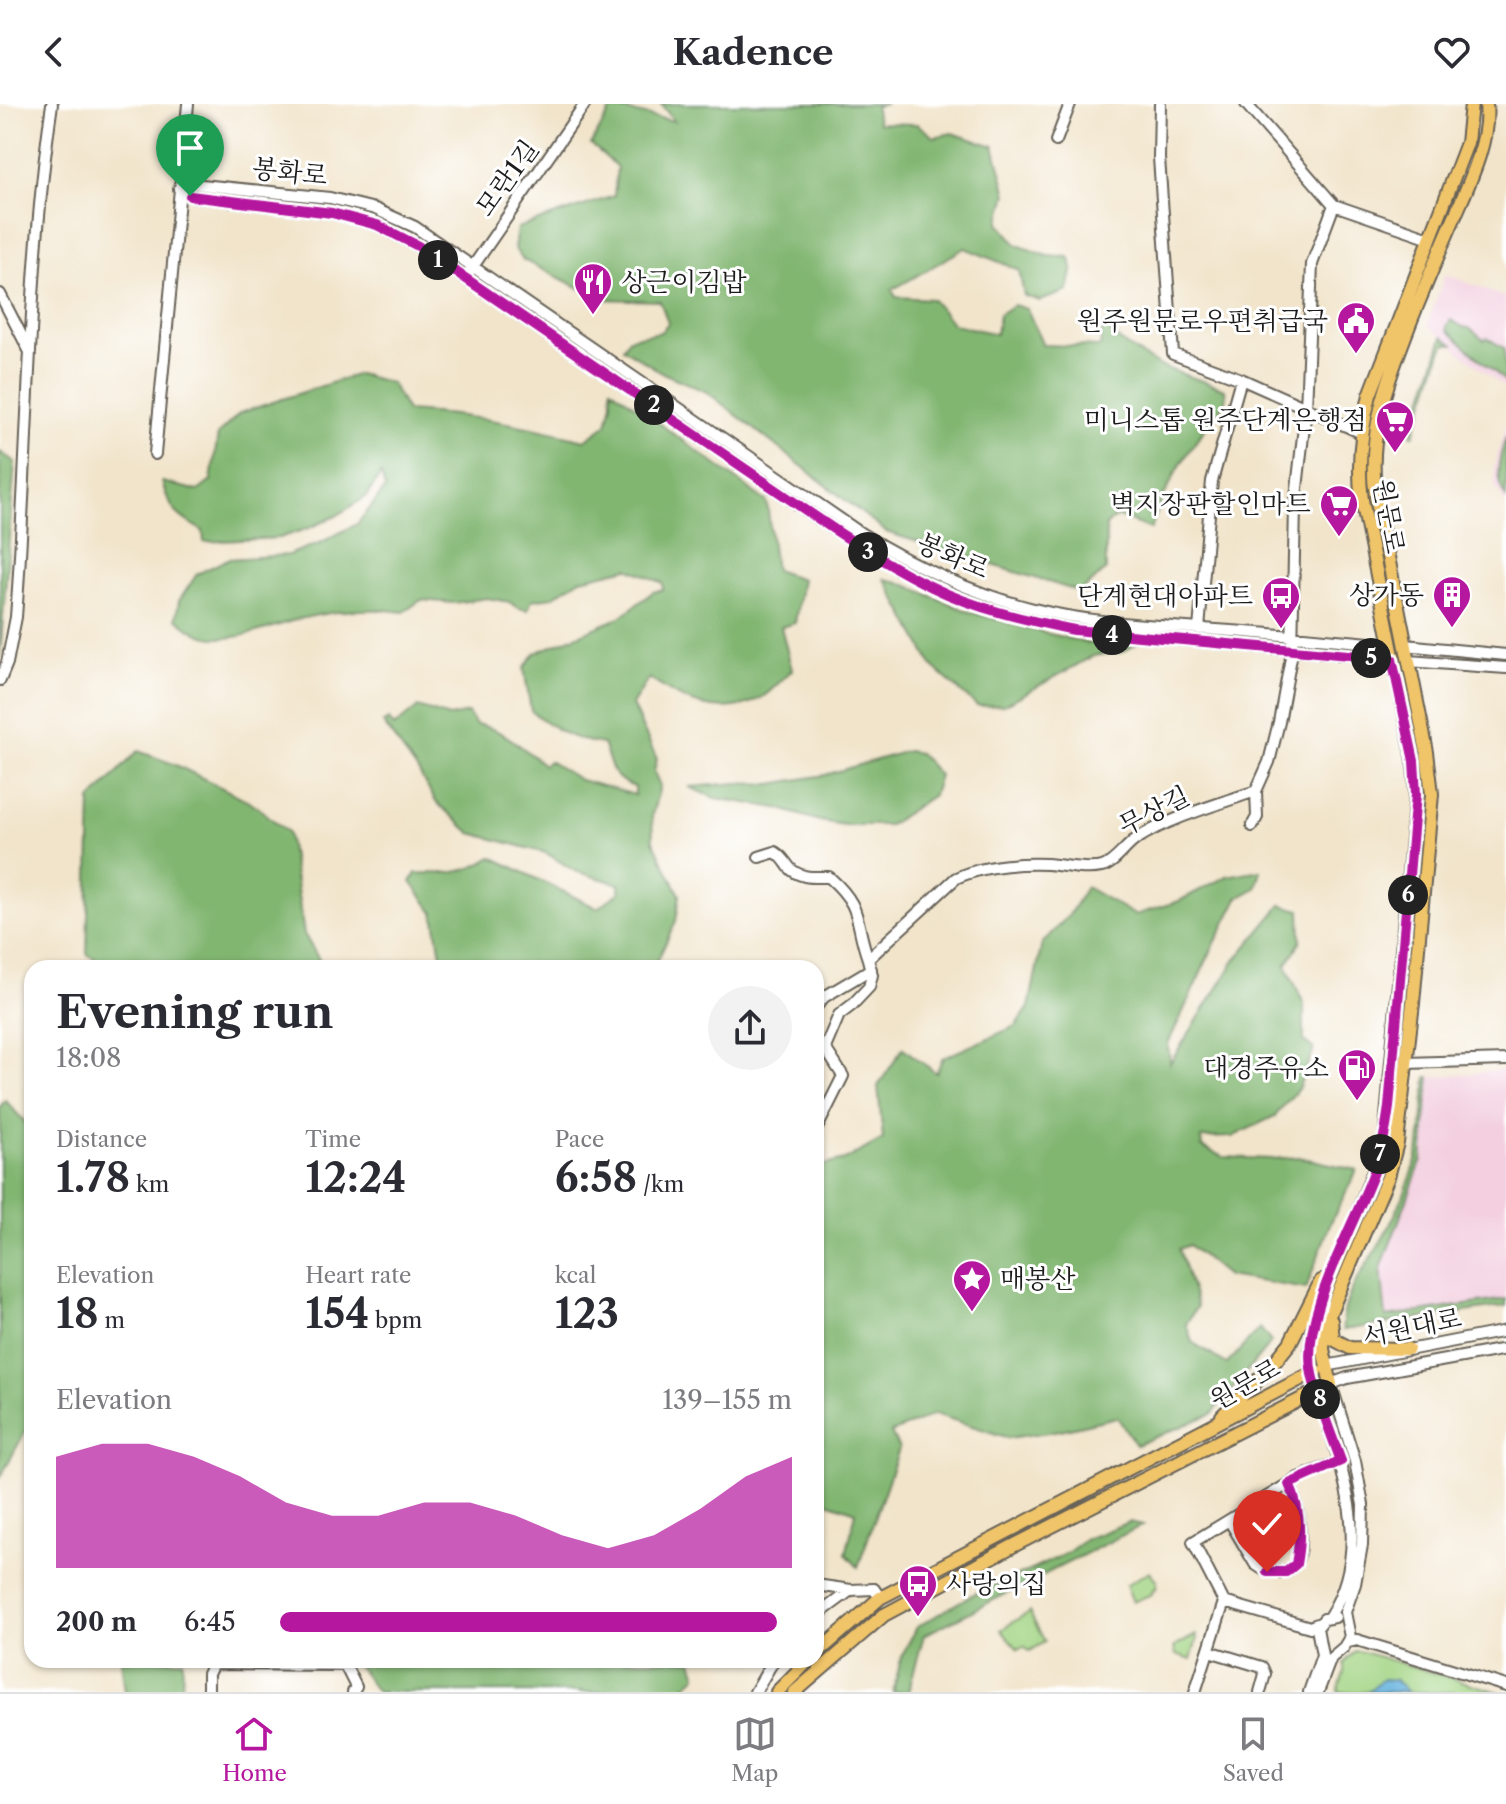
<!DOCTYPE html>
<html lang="en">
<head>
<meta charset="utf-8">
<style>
  body { margin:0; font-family:"Libre Caslon Text","Noto Serif KR",serif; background:#f2f2f3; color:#2b2b33; height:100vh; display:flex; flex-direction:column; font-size:30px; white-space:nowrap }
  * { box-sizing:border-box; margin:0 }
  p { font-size:26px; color:#7c7c81 }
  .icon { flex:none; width:44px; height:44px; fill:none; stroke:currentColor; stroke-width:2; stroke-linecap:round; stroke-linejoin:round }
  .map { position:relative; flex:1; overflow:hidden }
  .panel { position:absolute; left:24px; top:856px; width:800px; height:708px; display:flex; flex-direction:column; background:#fff; border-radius:24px; box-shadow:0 2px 6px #0004 }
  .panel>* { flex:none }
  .pin { position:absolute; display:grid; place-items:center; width:68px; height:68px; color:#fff; margin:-82px -34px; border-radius:50% 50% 50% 0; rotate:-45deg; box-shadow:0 0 8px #0007 }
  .pin .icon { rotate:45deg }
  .km { position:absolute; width:40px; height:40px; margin:-20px; border-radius:50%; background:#222; color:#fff; font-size:22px; line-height:40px; text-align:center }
  .round { display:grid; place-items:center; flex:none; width:84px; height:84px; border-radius:42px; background:#f2f2f3 }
  .headline { display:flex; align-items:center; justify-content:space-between; height:136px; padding:0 32px }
  h1 { font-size:44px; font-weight:700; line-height:60px }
  .metrics { display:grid; grid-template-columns:repeat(3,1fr); gap:12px; height:136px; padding:8px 32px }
  .metrics div { display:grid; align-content:center }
  .metrics b { font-size:40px; font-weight:700 }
  .metrics small { font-size:22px; font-weight:400 }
  .metrics p { font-size:22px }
  .chart { height:224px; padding:16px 32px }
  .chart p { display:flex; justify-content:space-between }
  .chart svg { width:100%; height:144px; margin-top:8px; fill:#b5179e; opacity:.7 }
  ul { padding:0 32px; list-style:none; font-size:26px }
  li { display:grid; grid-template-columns:128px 96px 1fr; align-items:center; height:60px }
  li i { height:20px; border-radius:10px; background:#b5179e }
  header { display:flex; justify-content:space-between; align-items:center; height:104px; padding:0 32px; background:#fff; font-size:36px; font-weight:700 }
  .tab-bar { display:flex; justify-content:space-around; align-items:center; height:112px; border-top:2px solid #e1e1e2; background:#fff; font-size:22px; color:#7c7c81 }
  .tab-bar a { display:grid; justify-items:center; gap:4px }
  .tab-bar .active { color:#b5179e }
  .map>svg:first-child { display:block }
  .built { fill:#f3cfdf }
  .green { fill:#a2d483; stroke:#5f7850; stroke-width:2 }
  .forest { fill:#81b671; stroke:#4e6946; stroke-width:2 }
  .water { fill:#65b2de; stroke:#40677d; stroke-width:2 }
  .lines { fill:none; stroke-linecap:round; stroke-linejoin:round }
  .minor-casing { stroke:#676259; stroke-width:14 }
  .major-casing { stroke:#676259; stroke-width:16 }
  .minor { stroke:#fff; stroke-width:10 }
  .major { stroke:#f0c469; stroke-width:12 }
  .route-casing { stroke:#fff; stroke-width:16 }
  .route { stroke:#b5179e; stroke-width:10 }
  .labels { text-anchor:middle; stroke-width:6; stroke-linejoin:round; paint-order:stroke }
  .street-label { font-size:26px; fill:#1c1c1c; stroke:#fff }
  .poi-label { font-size:26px; fill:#1c1c1c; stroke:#fff; text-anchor:end }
</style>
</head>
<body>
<header><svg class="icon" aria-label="back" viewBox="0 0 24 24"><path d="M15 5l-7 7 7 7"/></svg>Kadence<svg class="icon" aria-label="heart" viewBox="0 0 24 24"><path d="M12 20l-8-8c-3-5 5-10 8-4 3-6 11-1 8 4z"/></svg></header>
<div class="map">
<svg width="1506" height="1588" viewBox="0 0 1506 1588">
  <rect width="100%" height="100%" fill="#fff"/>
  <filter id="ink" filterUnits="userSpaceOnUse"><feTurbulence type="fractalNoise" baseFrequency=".0125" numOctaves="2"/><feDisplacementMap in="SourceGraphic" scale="16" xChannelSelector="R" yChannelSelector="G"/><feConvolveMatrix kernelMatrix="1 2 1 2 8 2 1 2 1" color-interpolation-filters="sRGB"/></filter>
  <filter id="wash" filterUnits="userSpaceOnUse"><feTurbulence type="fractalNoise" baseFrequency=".006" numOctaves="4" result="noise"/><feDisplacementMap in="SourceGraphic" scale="32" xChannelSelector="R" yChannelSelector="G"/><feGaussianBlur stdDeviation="1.8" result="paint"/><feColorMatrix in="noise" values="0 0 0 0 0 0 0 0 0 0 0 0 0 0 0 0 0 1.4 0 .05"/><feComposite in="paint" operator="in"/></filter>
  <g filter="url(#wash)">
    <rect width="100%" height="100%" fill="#f1e4ca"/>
    <path class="built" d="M1445 170 1504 193 1506 191V285L1427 221Z
      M1506 321V401L1495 382 1494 363Z
      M1506 966V1195L1386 1213 1381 1164 1422 1056 1430 973Z"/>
    <path class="green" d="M1150 1467 1154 1474 1157 1475 1156 1485H1153L1152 1490 1133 1498 1126 1481Z
      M1029 1508 1045 1538 1030 1547 1024 1542 1018 1545 1001 1526Z
      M1196 1531 1197 1534 1191 1556 1176 1551 1174 1543Z
      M1355 1547 1363 1548 1499 1588H1338L1344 1568V1559Z"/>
    <path class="forest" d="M661 0H886L875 2 878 19 917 20 934 33 952 29 994 42 1007 90 999 119 1017 141 1048 152 1069 153 1073 163 1068 187 1040 197 1024 192 1019 166 965 144 892 186 896 193 932 195 953 220 996 230 999 210 1014 201 1027 205 1043 241 1100 243 1103 222 1127 242 1160 262 1225 285 1226 298C1192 340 1168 374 1151 425L1116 412 1106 422V466L1080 488 886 428 707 288 663 269 623 244 629 234 661 228 668 219 660 197 602 195 523 156 514 144 517 124 614 92 617 63 591 40 612 4 674 17Z
      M1451 216 1463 223 1469 224 1484 236 1487 234 1504 244 1506 278 1447 226V221Z
      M1443 233 1453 240H1446L1442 245 1414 331H1411Z
      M358 270 391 279 407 307C467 310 526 321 585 336L607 320 612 298 611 284 767 398 775 466 802 475 795 519 781 523 792 566C782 575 771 589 759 595 720 615 682 598 649 574L632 601 657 655 654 667 660 682 652 711 653 737 680 791 676 817 654 864 443 863 434 809 411 778 416 769C445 770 467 770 492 753L597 804 619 789V780L575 767 546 749 471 729 436 698 419 669 383 619 389 616 394 623 418 603 449 613 468 609 475 620C504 625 521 643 544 661L549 657 580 676 635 691V683C610 675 612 662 603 640 573 637 554 625 531 607L524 564 535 549 619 514 653 488 663 486V479L628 464 581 475 552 493 532 496 528 506 519 504 509 498 487 494 454 499 421 496 404 508C370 503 332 507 299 515 272 522 224 544 197 529 189 525 183 519 176 514L179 497 197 470 228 455 288 451 322 438 357 420 385 385 381 370 367 392 336 412 309 424 280 434 204 438 203 427C178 413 170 407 162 378L198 387 211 377 218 330 240 309Z
      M1506 333V394C1493 372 1499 356 1506 333Z
      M0 348 15 358 0 553Z
      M885 475 899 478 967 507 1029 525 1088 539 1139 538 1123 548 1093 552 1004 601 977 602 933 563Z
      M138 647 176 661 251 698 288 728 304 830 324 864H111L87 850 91 696Z
      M907 647 919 649 939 671 933 691 889 721H844L820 717 777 704 715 694 689 683 738 679 771 680 825 671Z
      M1261 766 1256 784 1238 794 1212 845 1168 940 1170 959 1236 855 1281 801 1300 806 1301 837 1286 861 1304 900V937L1314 945 1298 985 1275 1012 1232 1033 1201 1034 1202 1043 1223 1053 1272 1055 1299 1053 1357 1066 1330 1120 1306 1185 1227 1172 1189 1141 1179 1145 1197 1202 1186 1220 1192 1238 1227 1260 1260 1224 1271 1238 1212 1310 1136 1341 1117 1313 1061 1326 1009 1334 935 1310 891 1329 899 1345 858 1463 846 1450 856 1408 816 1394V1063L845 1056 883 1035 878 982 903 944 936 969 943 954 1016 922 1029 903 1042 839 1069 811 1086 783 1135 811 1179 797 1227 772Z
      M1427 973H1430L1422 1056 1381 1164 1386 1213 1506 1195V1202L1343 1226C1340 1192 1368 1161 1384 1132 1395 1113 1404 1091 1412 1070 1423 1040 1423 1005 1427 973Z
      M5 996 32 1026V1325L26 1326 0 1374V1003Z
      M1129 1418 1143 1421 924 1531 908 1588H893L902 1551 917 1523 973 1490 1027 1468 1067 1449 1086 1435Z
      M121 1556H183L182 1588H125Z
      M353 1556H692L697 1572 678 1588H377Z"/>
    <path class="water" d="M1383 1575 1395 1576 1408 1588H1367Z"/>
  </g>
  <g filter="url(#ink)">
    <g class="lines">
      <defs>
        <path id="minor" d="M1160 0 1159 54 1173 250 1241 275 1362 329
          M1246 0 1334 101 1430 134
          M1056 37 1070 0
          M179 85 190 92 332 109 377 121 418 142 835 426C866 446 898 467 932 483 977 505 1026 516 1074 526L1392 555
          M179 85 192 80 330 94 375 105 415 123 862 430C916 463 973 490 1034 505 1089 519 1146 521 1203 525 1265 529 1328 535 1390 541
          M465 174 585 0
          M0 190 30 248
          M155 350 188 0
          M1199 525 1212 377 1241 275
          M1405 541 1506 551
          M1408 557 1506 564
          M0 576 7 559 16 513C29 342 27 169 52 0
          M1252 722 1257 713 1256 687
          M759 753 775 748C782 752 784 756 789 763 799 775 815 773 829 773 864 804 854 816 868 855
          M816 903 824 893 871 865
          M1406 959 1506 956
          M816 1026 843 972 825 944 839 911 852 901 869 883 872 871 868 855 956 774C984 761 1017 759 1047 760 1064 761 1085 767 1102 763 1114 760 1125 743 1135 736 1166 715 1221 699 1256 687L1269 658 1279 618 1292 548 1295 402 1306 305 1312 160 1334 101
          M1326 1262 1506 1227
          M1318 1288C1339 1361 1376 1440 1329 1513
          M1229 1416 1255 1460 1267 1468H1286C1288 1467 1295 1461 1296 1459 1305 1440 1298 1397 1289 1380
          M816 1481 851 1486
          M1224 1498 1310 1523 1320 1519
          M816 1512 851 1486 874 1485 880 1494
          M1348 1538 1357 1536 1506 1582
          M1209 1547 1262 1563 1265 1570 1260 1588
          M208 1588V1570L213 1560 345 1561 356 1583 353 1588
          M755 1588 774 1556
          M1195 1588 1224 1498 1193 1438 1298 1374 1341 1357
          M1309 1588 1322 1551 1317 1524 1324 1515 1335 1513
          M1318 1588 1331 1554 1344 1543 1350 1533 1345 1508 1355 1480 1362 1441 1363 1401 1355 1357 1331 1280 1347 1274 1506 1245"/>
        <path id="major" d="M1331 1216 1333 1235 1350 1244 1408 1245
          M1318 1288C1297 1233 1329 1178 1350 1128 1362 1097 1375 1067 1385 1035L1416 690 1414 657 1362 396C1357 360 1361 326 1370 291L1467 39 1471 0
          M1222 1312 1269 1265 1290 1239 1321 1177
          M816 1550 880 1494 1316 1267
          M777 1588 809 1556
          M795 1588 884 1511 1013 1442 1331 1280 1323 1245 1325 1220 1388 1073 1397 1039 1413 899 1432 690 1427 648 1376 393C1366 329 1389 273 1412 214 1426 180 1440 146 1455 112 1469 79 1490 37 1486 0"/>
      </defs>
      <use href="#minor" class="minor-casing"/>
      <use href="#major" class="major-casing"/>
      <use href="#minor" class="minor"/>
      <use href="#major" class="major"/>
    </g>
  </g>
  <g class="lines" filter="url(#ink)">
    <defs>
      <path id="route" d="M190 92 332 109 377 121 418 142 835 426C866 446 898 467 932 483 977 505 1026 516 1074 526L1392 555 1414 657 1416 690 1389 1003C1386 1026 1382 1047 1374 1068 1354 1122 1299 1214 1312 1270 1318 1299 1331 1329 1341 1357L1289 1380C1301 1405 1301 1433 1296 1460L1286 1468H1267"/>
    </defs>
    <use href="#route" class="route-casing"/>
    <use href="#route" class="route"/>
  </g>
  <defs>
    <symbol id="restaurant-pin" viewBox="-11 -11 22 30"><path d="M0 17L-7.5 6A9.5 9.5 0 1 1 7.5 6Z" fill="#b5179e" stroke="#fff"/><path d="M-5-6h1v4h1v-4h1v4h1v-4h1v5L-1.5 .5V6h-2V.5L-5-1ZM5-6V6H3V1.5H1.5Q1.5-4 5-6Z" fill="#fff"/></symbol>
    <symbol id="civic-pin" viewBox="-11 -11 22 30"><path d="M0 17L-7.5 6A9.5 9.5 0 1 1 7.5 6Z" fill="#b5179e" stroke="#fff"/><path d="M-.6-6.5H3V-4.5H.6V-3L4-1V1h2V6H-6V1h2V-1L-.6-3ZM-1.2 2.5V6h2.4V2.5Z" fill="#fff"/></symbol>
    <symbol id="supermarket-pin" viewBox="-11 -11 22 30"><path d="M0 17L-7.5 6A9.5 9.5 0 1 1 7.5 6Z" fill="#b5179e" stroke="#fff"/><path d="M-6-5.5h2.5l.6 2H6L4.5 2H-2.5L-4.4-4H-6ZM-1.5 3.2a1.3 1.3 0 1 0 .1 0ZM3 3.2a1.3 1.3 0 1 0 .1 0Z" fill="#fff"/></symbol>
    <symbol id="building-pin" viewBox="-11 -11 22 30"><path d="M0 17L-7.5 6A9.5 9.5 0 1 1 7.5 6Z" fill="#b5179e" stroke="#fff"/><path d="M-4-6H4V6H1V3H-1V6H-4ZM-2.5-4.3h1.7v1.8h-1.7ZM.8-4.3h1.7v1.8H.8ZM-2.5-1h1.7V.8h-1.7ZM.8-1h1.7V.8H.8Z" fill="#fff"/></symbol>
    <symbol id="bus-pin" viewBox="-11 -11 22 30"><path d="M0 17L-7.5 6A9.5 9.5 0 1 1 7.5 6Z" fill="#b5179e" stroke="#fff"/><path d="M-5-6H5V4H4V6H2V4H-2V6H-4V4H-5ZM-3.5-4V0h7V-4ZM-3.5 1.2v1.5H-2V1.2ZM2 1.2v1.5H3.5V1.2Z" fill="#fff"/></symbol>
    <symbol id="fuel-pin" viewBox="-11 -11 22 30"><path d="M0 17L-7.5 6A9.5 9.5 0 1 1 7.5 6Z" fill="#b5179e" stroke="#fff"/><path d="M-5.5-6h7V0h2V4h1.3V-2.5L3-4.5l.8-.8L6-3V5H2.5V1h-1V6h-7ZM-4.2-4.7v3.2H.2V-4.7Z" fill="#fff"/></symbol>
    <symbol id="sight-pin" viewBox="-11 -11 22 30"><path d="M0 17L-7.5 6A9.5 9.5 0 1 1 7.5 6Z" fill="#b5179e" stroke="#fff"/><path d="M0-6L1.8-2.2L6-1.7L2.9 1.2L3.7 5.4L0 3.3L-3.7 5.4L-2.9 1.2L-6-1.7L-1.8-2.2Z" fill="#fff"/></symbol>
  </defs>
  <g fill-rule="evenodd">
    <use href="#restaurant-pin" x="571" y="156" width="44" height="60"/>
    <use href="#civic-pin" x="1334" y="195" width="44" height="60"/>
    <use href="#supermarket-pin" x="1373" y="294" width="44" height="60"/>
    <use href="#supermarket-pin" x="1317" y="378" width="44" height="60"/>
    <use href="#building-pin" x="1430" y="469" width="44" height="60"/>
    <use href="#bus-pin" x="1259" y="470" width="44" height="60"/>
    <use href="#fuel-pin" x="1335" y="942" width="44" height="60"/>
    <use href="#sight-pin" x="950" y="1153" width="44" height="60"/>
    <use href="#bus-pin" x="896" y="1458" width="44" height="60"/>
  </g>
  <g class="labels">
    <g class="street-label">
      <text transform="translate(290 68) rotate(6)" y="9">봉화로</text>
      <text transform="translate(507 74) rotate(-54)" y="9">모란1길</text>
      <text transform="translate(1389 412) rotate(80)" y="9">원문로</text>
      <text transform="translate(953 452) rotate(23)" y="9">봉화로</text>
      <text transform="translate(1154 707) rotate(-27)" y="9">무상길</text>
      <text transform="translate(1412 1223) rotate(-11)" y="9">서원대로</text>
      <text transform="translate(1245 1280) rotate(-29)" y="9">원문로</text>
    </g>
    <g class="poi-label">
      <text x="621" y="187" text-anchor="start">상근이김밥</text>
      <text x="1328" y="226">원주원문로우편취급국</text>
      <text x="1367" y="325">미니스톱 원주단계은행점</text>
      <text x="1311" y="409">벽지장판할인마트</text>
      <text x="1424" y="500">상가동</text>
      <text x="1253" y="501">단계현대아파트</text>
      <text x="1329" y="973">대경주유소</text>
      <text x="1000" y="1184" text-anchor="start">매봉산</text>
      <text x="946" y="1489" text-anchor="start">사랑의집</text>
    </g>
  </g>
</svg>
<div class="pin" style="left:190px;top:92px;background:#1e9e55"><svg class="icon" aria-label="arrive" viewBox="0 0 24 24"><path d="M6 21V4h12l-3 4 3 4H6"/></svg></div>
<div class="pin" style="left:1267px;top:1468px;background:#d93025"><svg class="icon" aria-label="check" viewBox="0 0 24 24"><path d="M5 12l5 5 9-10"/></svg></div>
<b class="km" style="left:438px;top:156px">1</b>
<b class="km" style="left:654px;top:301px">2</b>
<b class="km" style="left:868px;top:448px">3</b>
<b class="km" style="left:1112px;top:531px">4</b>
<b class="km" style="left:1371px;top:554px">5</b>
<b class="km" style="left:1408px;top:791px">6</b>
<b class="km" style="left:1380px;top:1050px">7</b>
<b class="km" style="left:1320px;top:1295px">8</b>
<section class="panel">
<div class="headline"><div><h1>Evening run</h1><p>18:08</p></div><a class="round"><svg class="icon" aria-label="share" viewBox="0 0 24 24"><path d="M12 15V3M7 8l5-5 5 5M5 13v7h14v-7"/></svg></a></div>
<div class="metrics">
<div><p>Distance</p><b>1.78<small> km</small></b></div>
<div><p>Time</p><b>12:24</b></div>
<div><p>Pace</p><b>6:58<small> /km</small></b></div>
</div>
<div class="metrics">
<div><p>Elevation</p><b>18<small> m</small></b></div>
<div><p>Heart rate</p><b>154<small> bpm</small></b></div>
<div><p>kcal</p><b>123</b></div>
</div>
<div class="chart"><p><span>Elevation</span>139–155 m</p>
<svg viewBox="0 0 160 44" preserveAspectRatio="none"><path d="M0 44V10L10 6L20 6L30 10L40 16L50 24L60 28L70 28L80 24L90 24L100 28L110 34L120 38L130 34L140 26L150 16L160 10V44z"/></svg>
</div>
<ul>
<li><b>200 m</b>6:45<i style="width:97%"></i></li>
</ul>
</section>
</div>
<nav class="tab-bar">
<a class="active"><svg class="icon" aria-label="home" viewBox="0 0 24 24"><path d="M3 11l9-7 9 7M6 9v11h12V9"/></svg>Home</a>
<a><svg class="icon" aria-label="map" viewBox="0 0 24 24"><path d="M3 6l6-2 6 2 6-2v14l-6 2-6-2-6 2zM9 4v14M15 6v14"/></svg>Map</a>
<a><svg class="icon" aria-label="saved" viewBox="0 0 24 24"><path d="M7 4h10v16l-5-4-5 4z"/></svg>Saved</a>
</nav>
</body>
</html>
